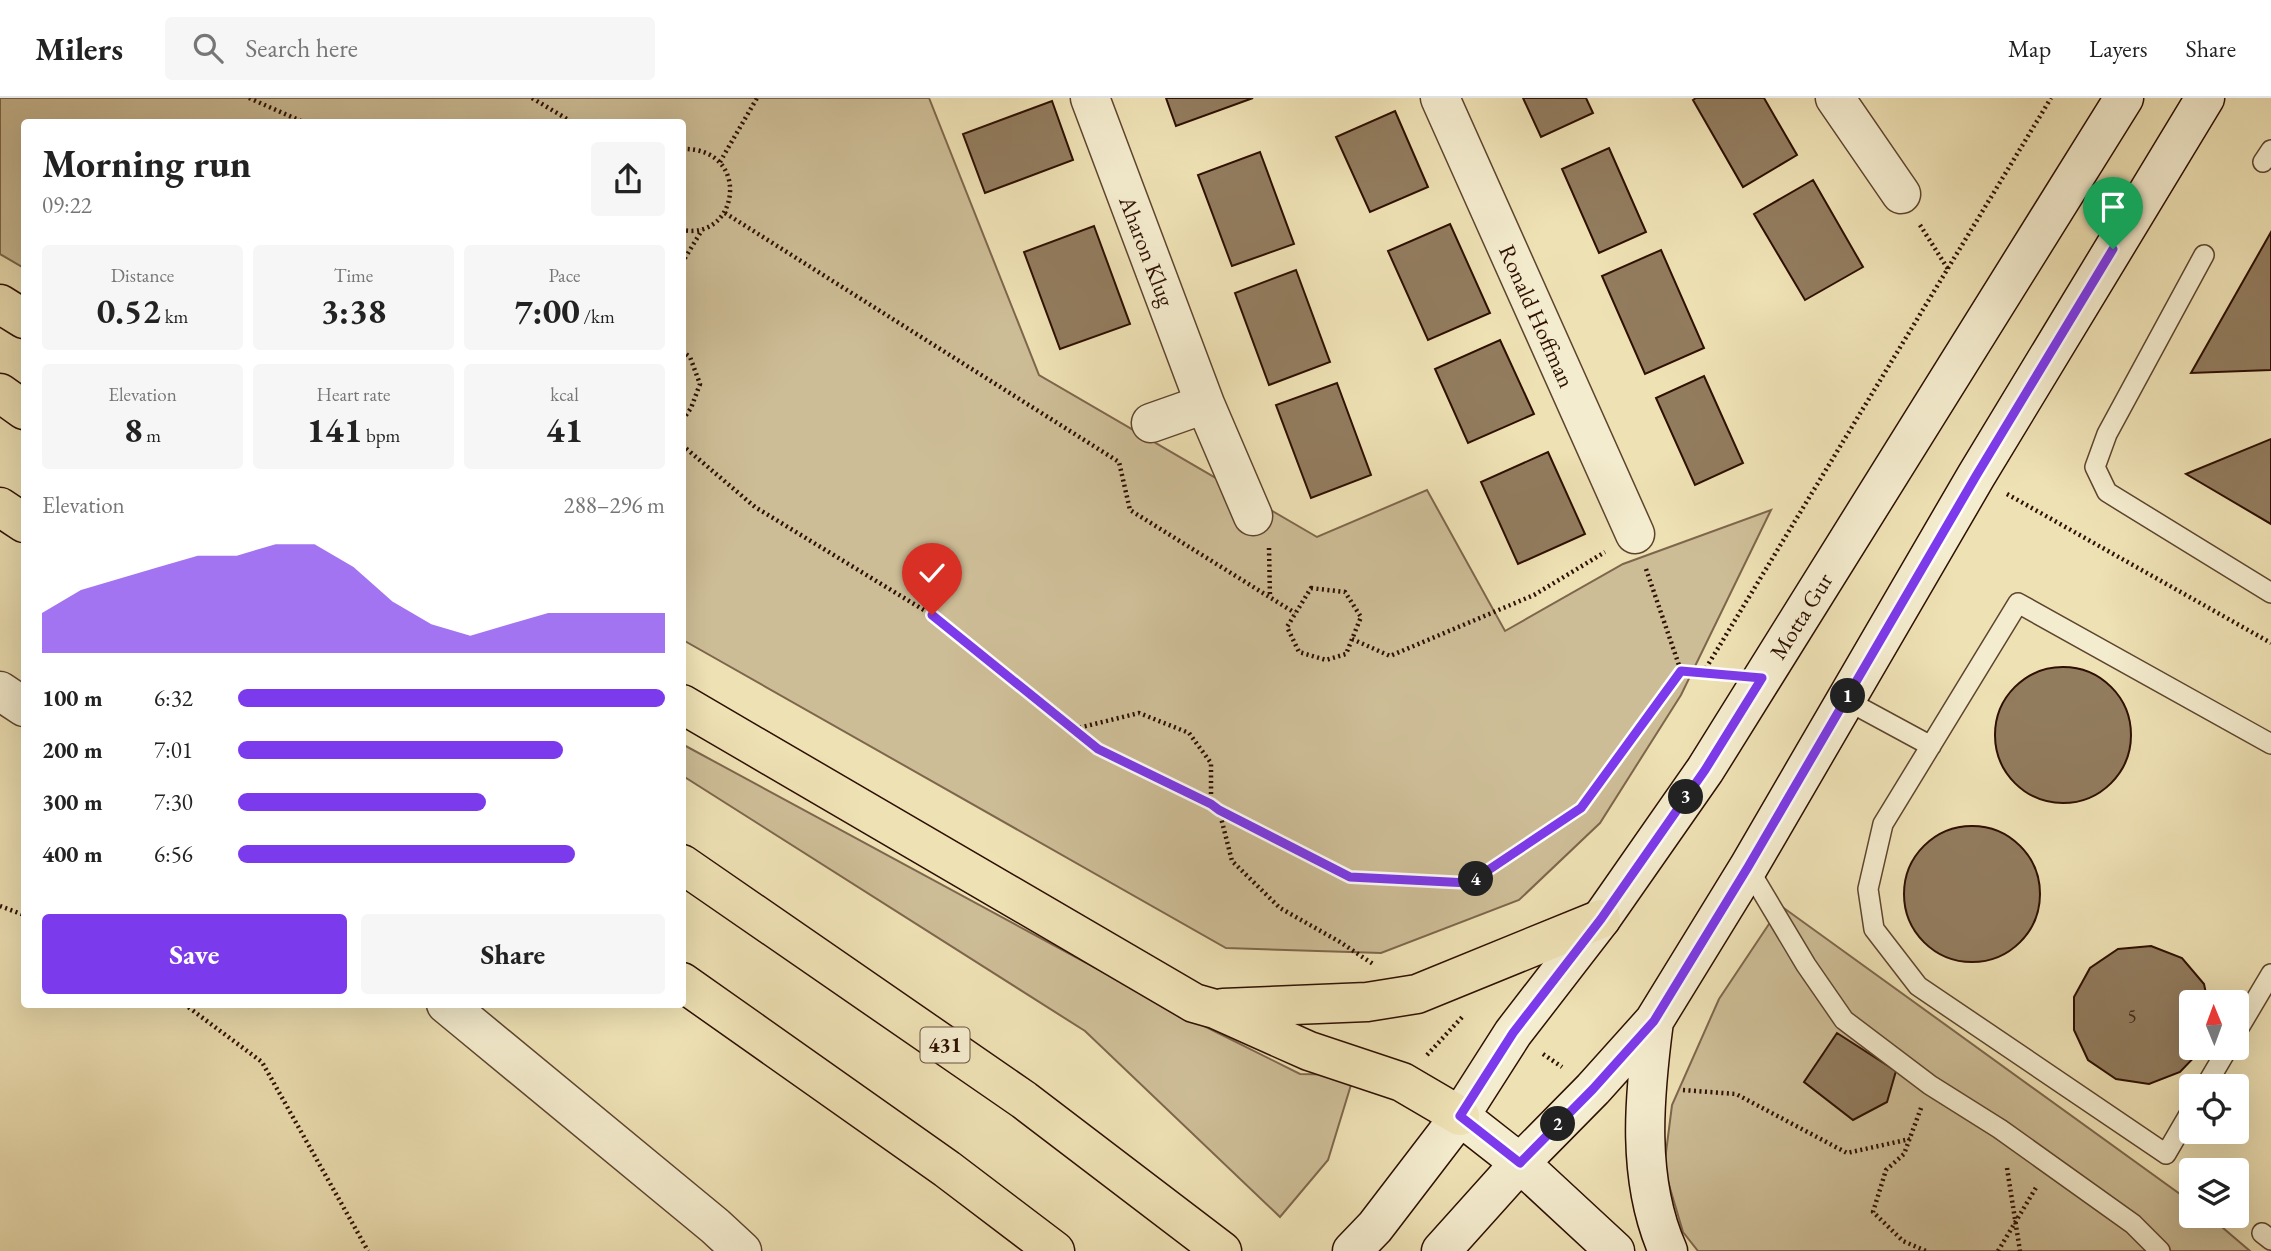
<!DOCTYPE html>
<html lang="en">
<head>
<meta charset="utf-8">
<style>
  body { margin:0; font-family:"EB Garamond",serif; background:#f6f6f6; color:#222; height:100vh; display:flex; flex-direction:column; font-size:26px; white-space:nowrap }
  * { box-sizing:border-box; margin:0 }
  p { font-size:23px; color:#767676 }
  .icon { flex:none; width:38px; height:38px; fill:none; stroke:currentColor; stroke-width:2; stroke-linecap:round; stroke-linejoin:round }
  .map { position:relative; flex:1; overflow:hidden }
  .drawer { position:absolute; left:21px; top:21px; width:665px; height:889px; display:flex; flex-direction:column; background:#fff; border-radius:7px; box-shadow:0 7px 28px #0002 }
  .drawer>* { flex:none }
  .needle { width:46px; rotate:359deg }
  .fabs { position:absolute; left:2179px; top:892px; display:grid; gap:14px }
  .fabs a { display:grid; place-items:center; width:70px; height:70px; border-radius:7px; background:#fff; box-shadow:0 7px 28px #0002; font-size:35px }
  .pin { position:absolute; display:grid; place-items:center; width:60px; height:60px; color:#fff; margin:-72px -30px; border-radius:50% 50% 50% 0; rotate:-45deg; box-shadow:0 0 7px #0007 }
  .pin .icon { rotate:45deg }
  .km { position:absolute; width:35px; height:35px; margin:-18px; border-radius:50%; background:#222; color:#fff; font-size:19px; line-height:35px; text-align:center }
  .round { display:grid; place-items:center; flex:none; width:74px; height:74px; border-radius:7px; background:#f6f6f6 }
  .headline { display:flex; align-items:center; justify-content:space-between; height:119px; padding:0 21px }
  h1 { font-size:38px; font-weight:700; line-height:52px }
  .figures { display:grid; grid-template-columns:repeat(3,1fr); gap:10px; height:119px; padding:7px 21px }
  .figures div { display:grid; align-content:center; border-radius:7px; background:#f6f6f6; text-align:center }
  .figures b { font-size:35px; font-weight:700 }
  .figures small { font-size:19px; font-weight:400 }
  .figures p { font-size:19px }
  .chart { height:196px; padding:14px 21px }
  .chart p { display:flex; justify-content:space-between }
  .chart svg { width:100%; height:126px; margin-top:7px; fill:#7c3aed; opacity:.7 }
  .primary-button { display:flex; gap:14px; margin-top:auto; padding:14px 21px }
  .primary-button a { flex:1; height:80px; border-radius:7px; background:#7c3aed; color:#fff; font-size:28px; font-weight:700; line-height:80px; text-align:center }
  .primary-button a+a { background:#f6f6f6; color:#222 }
  ul { padding:0 21px; list-style:none; font-size:23px }
  li { display:grid; grid-template-columns:112px 84px 1fr; align-items:center; height:52px }
  li i { height:18px; border-radius:9px; background:#7c3aed }
  header { display:flex; align-items:center; gap:42px; box-sizing:border-box; height:98px; padding:0 35px; background:#fff; border-bottom:2px solid #e0e0e0 }
  header strong { font-size:33px }
  nav { display:flex; gap:38px; margin-inline-start:auto; font-size:24px }
  .search { width:490px; height:63px; background:#f6f6f6; display:flex; align-items:center; gap:18px; box-sizing:border-box; padding:0 24px; border-radius:7px; color:#767676; font-size:26px }
  .map>svg:first-child { display:block }
  .green { fill:#cdbd96; stroke:#7e664c; stroke-width:2 }
  .building { fill:#927c5e; stroke:#2e0f01; stroke-width:2 }
  .lines { fill:none; stroke-linecap:round; stroke-linejoin:round }
  .service-casing { stroke:#5e442e; stroke-width:22 }
  .minor-casing { stroke:#5e442e; stroke-width:41 }
  .tertiary-casing { stroke:#5e442e; stroke-width:41 }
  .secondary-casing { stroke:#2e0f01; stroke-width:41 }
  .motorway-casing { stroke:#2e0f01; stroke-width:41 }
  .path { stroke:#2e0f01; stroke-width:4.5; stroke-dasharray:2 3.5; stroke-linecap:butt }
  .service { stroke:#f4ecce; stroke-width:19 }
  .minor { stroke:#f4ecce; stroke-width:38 }
  .tertiary { stroke:#f4ecce; stroke-width:38 }
  .secondary { stroke:#f4ecce; stroke-width:38 }
  .motorway { stroke:#eee1b4; stroke-width:38 }
  .route-casing { stroke:#fff; stroke-width:14 }
  .route { stroke:#7c3aed; stroke-width:9 }
  .labels { text-anchor:middle; stroke-width:5; stroke-linejoin:round; paint-order:stroke }
  .number-label { font-size:19px; fill:#472a18 }
  .shield { fill:#f4ecce; stroke:#69513e; stroke-width:2 }
  .shield-label { font-size:21px; font-weight:bold; fill:#2e0f01 }
  .street-label { font-size:23px; fill:#2e0f01; stroke:#f4ecce }
</style>
</head>
<body>
<header>
<strong>Milers</strong>
<div class="search"><svg class="icon" aria-label="search" viewBox="0 0 24 24"><circle cx="10" cy="10" r="6"/><path d="M15 15l6 6"/></svg>Search here</div>
<nav><a>Map</a><a>Layers</a><a>Share</a></nav>
</header>
<div class="map">
<svg width="2271" height="1153" viewBox="0 0 2271 1153">
  <rect width="100%" height="100%" fill="#eee1b4"/>
  <filter id="stains"><feTurbulence type="fractalNoise" baseFrequency=".00286" numOctaves="4"/><feColorMatrix values="0 0 0 0 .2 0 0 0 0 .09 0 0 0 0 .02 0 0 0 .5 -.17"/></filter>
  <radialGradient id="worn" r=".72"><stop offset=".6" stop-color="#630" stop-opacity="0"/><stop offset="1" stop-color="#630" stop-opacity=".3"/></radialGradient>
  <path class="green" d="M0 0H929L1039 277 1317 439 1427 392 1505 533 1623 466 1771 412 1681 597 1600 725 1519 802 1381 855 1226 850 683 542 682 24H24V170L0 156Z
    M682 646 1188 920 1300 976 1354 977 1328 1062 1280 1119 1085 933 683 678Z
    M1781 808 2191 1104V1118H2209L2250 1153H1698L1683 1134 1664 1070 1672 1007 1719 901Z"/>
  <path class="building" d="M1166 0H1253L1176 28Z
    M1523 0H1586L1593 15 1541 39Z
    M1696 0H1764L1797 57 1743 89 1693 2Z
    M1052 3 1073 62 985 95 963 36Z
    M1395 13 1428 89 1370 114 1336 39Z
    M1609 50 1646 134 1599 155 1562 71Z
    M1260 54 1294 146 1232 168 1198 77Z
    M1813 82 1863 169 1805 202 1754 116Z
    M1450 126 1490 215 1428 242 1388 153Z
    M1094 128 1130 226 1060 251 1024 154Z
    M2271 134V272L2191 275Z
    M1661 152 1704 250 1645 276 1602 178Z
    M1296 172 1330 264 1269 287 1235 195Z
    M1500 242 1534 316 1468 345 1435 271Z
    M1704 278 1743 365 1695 387 1656 300Z
    M1337 285 1371 377 1311 400 1276 307Z
    M2271 341V426L2186 376Z
    M1548 354 1585 436 1518 466 1481 384Z
    M1995 637a68 68 0 1 1 136 0a68 68 0 1 1-136 0Z
    M1904 796a68 68 0 1 1 136 0a68 68 0 1 1-136 0Z
    M2151 848 2182 860 2204 886 2208 905H2191V950H2203L2180 974 2149 986 2116 981 2088 962 2074 932V899L2090 870 2118 851Z
    M1837 935 1896 973 1887 1004 1853 1022 1804 984Z"/>
  <g class="lines">
    <defs>
      <path id="service" d="M2263 64 2271 52
        M2204 157 2107 336 2095 369 2107 394 2271 495
        M1846 602 1931 648
        M1748 770 1806 867 1844 922 1930 987 2000 1031 2133 1126 2160 1153
        M2236 935 2271 876
        M2205 989 2228 950
        M2191 1013 2166 1056 1918 888 1874 831 1868 791 1883 726 2018 505 2271 646
        M2262 1135 2271 1142"/>
      <path id="minor" d="M1090 0 1205 306 1151 325
        M1440 0 1635 436
        M1835 0 1901 96
        M1205 306 1253 418"/>
      <path id="tertiary" d="M0 593 24 609
        M446 906 715 1128 742 1153"/>
      <path id="secondary" d="M1654 923C1644 999 1636 1081 1668 1153
        M1460 1018 1520 1065 1615 1153
        M1352 1153 1375 1129 1460 1018 1513 935 1601 821 1705 672 2124 0
        M1441 1153 1520 1065 1593 991 1654 923 1748 770 1976 378 2205 0"/>
      <path id="motorway" d="M0 206 24 221
        M0 295 24 312
        M0 409 24 425
        M682 606 1194 905 1215 911 1309 953 1402 984 1460 1018
        M682 766 1024 1002 1222 1153
        M682 884 947 1071 1055 1153
        M1223 910 1367 904 1417 896 1601 821"/>
    </defs>
    <use href="#service" class="service-casing"/>
    <use href="#minor" class="minor-casing"/>
    <use href="#tertiary" class="tertiary-casing"/>
    <use href="#secondary" class="secondary-casing"/>
    <use href="#motorway" class="motorway-casing"/>
    <path class="path" d="M249 0 303 24
      M532 0 572 24
      M682 51C752 49 740 143 682 132
      M720 64 757 0
      M725 115 1119 364 1130 412 1295 515
      M1920 127 1948 171
      M682 165 702 132
      M682 253 690 259 700 286 691 310 682 323
      M682 347 755 409 932 517 1098 651 1211 706 1219 712 1350 779 1469 785 1581 710 1681 573 1723 576
      M2007 396 2271 545
      M1269 450 1270 499
      M1646 471 1681 573
      M1311 490 1345 494 1361 519 1346 556 1326 562 1299 554 1287 529Z
      M1352 541 1390 558 1534 497 1605 454
      M1703 575 2051 0
      M1074 631 1139 615 1189 635 1211 665V706
      M1219 712 1232 763 1280 810 1340 844 1373 866
      M0 808 24 817
      M184 906 262 964 368 1153
      M1543 956 1562 969
      M1427 957 1464 917
      M1683 992 1736 996 1847 1055 1910 1041
      M1921 1010 1904 1056 1886 1072 1873 1114 1903 1143 1926 1153
      M2007 1070 2020 1153
      M1998 1153 2037 1088"/>
    <use href="#service" class="service"/>
    <use href="#minor" class="minor"/>
    <use href="#tertiary" class="tertiary"/>
    <use href="#secondary" class="secondary"/>
    <use href="#motorway" class="motorway"/>
  </g>
  <g class="lines">
    <defs>
      <path id="route" d="M932 517 1098 651 1211 706 1219 712 1350 779 1469 785 1581 710 1681 573 1762 580 1705 672 1601 821 1513 935 1460 1018 1520 1065 1593 991 1654 923 1748 769 1976 378 2113 151"/>
    </defs>
    <use href="#route" class="route-casing"/>
    <use href="#route" class="route"/>
  </g>
  <g class="labels">
    <g class="number-label">
      <text x="2132" y="925">5</text>
    </g>
    <rect class="shield" x="920.5" y="929.5" width="49" height="35" rx="5"/>
    <g class="shield-label">
      <text x="945" y="954">431</text>
    </g>
    <g class="street-label">
      <text transform="translate(1147 153) rotate(69)" y="8">Aharon Klug</text>
      <text transform="translate(1537 218) rotate(66)" y="8">Ronald Hoffman</text>
      <text transform="translate(1801 518) rotate(-58)" y="8">Motta Gur</text>
    </g>
  </g>
  <rect width="100%" height="100%" filter="url(#stains)"/>
  <rect width="100%" height="100%" fill="url(#worn)"/>
</svg>
<div class="fabs">
<a><svg class="needle" viewBox="-14 -14 28 28"><path d="M0-13l5 13h-10z" fill="#e53935"/><path d="M0 13l5-13h-10z" fill="#767676"/></svg></a>
<a><svg class="icon" aria-label="locate" viewBox="0 0 24 24"><circle cx="12" cy="12" r="6"/><path d="M12 2v4M12 18v4M2 12h4M18 12h4"/></svg></a>
<a><svg class="icon" aria-label="layers" viewBox="0 0 24 24"><path d="M12 4l9 5-9 5-9-5zM3 14l9 5 9-5"/></svg></a>
</div>
<div class="pin" style="left:2113px;top:151px;background:#1e9e55"><svg class="icon" aria-label="arrive" viewBox="0 0 24 24"><path d="M6 21V4h12l-3 4 3 4H6"/></svg></div>
<div class="pin" style="left:932px;top:517px;background:#d93025"><svg class="icon" aria-label="check" viewBox="0 0 24 24"><path d="M5 12l5 5 9-10"/></svg></div>
<b class="km" style="left:1848px;top:598px">1</b>
<b class="km" style="left:1558px;top:1026px">2</b>
<b class="km" style="left:1686px;top:699px">3</b>
<b class="km" style="left:1476px;top:781px">4</b>
<section class="drawer">
<div class="headline"><div><h1>Morning run</h1><p>09:22</p></div><a class="round"><svg class="icon" aria-label="share" viewBox="0 0 24 24"><path d="M12 15V3M7 8l5-5 5 5M5 13v7h14v-7"/></svg></a></div>
<div class="figures">
<div><p>Distance</p><b>0.52<small> km</small></b></div>
<div><p>Time</p><b>3:38</b></div>
<div><p>Pace</p><b>7:00<small> /km</small></b></div>
</div>
<div class="figures">
<div><p>Elevation</p><b>8<small> m</small></b></div>
<div><p>Heart rate</p><b>141<small> bpm</small></b></div>
<div><p>kcal</p><b>41</b></div>
</div>
<div class="chart"><p><span>Elevation</span>288–296 m</p>
<svg viewBox="0 0 160 44" preserveAspectRatio="none"><path d="M0 44V30L10 22L20 18L30 14L40 10L50 10L60 6L70 6L80 14L90 26L100 34L110 38L120 34L130 30L140 30L150 30L160 30V44z"/></svg>
</div>
<ul>
<li><b>100 m</b>6:32<i style="width:100%"></i></li>
<li><b>200 m</b>7:01<i style="width:76%"></i></li>
<li><b>300 m</b>7:30<i style="width:58%"></i></li>
<li><b>400 m</b>6:56<i style="width:79%"></i></li>
</ul>
<div class="primary-button"><a>Save</a><a>Share</a></div>
</section>
</div>
</body>
</html>
